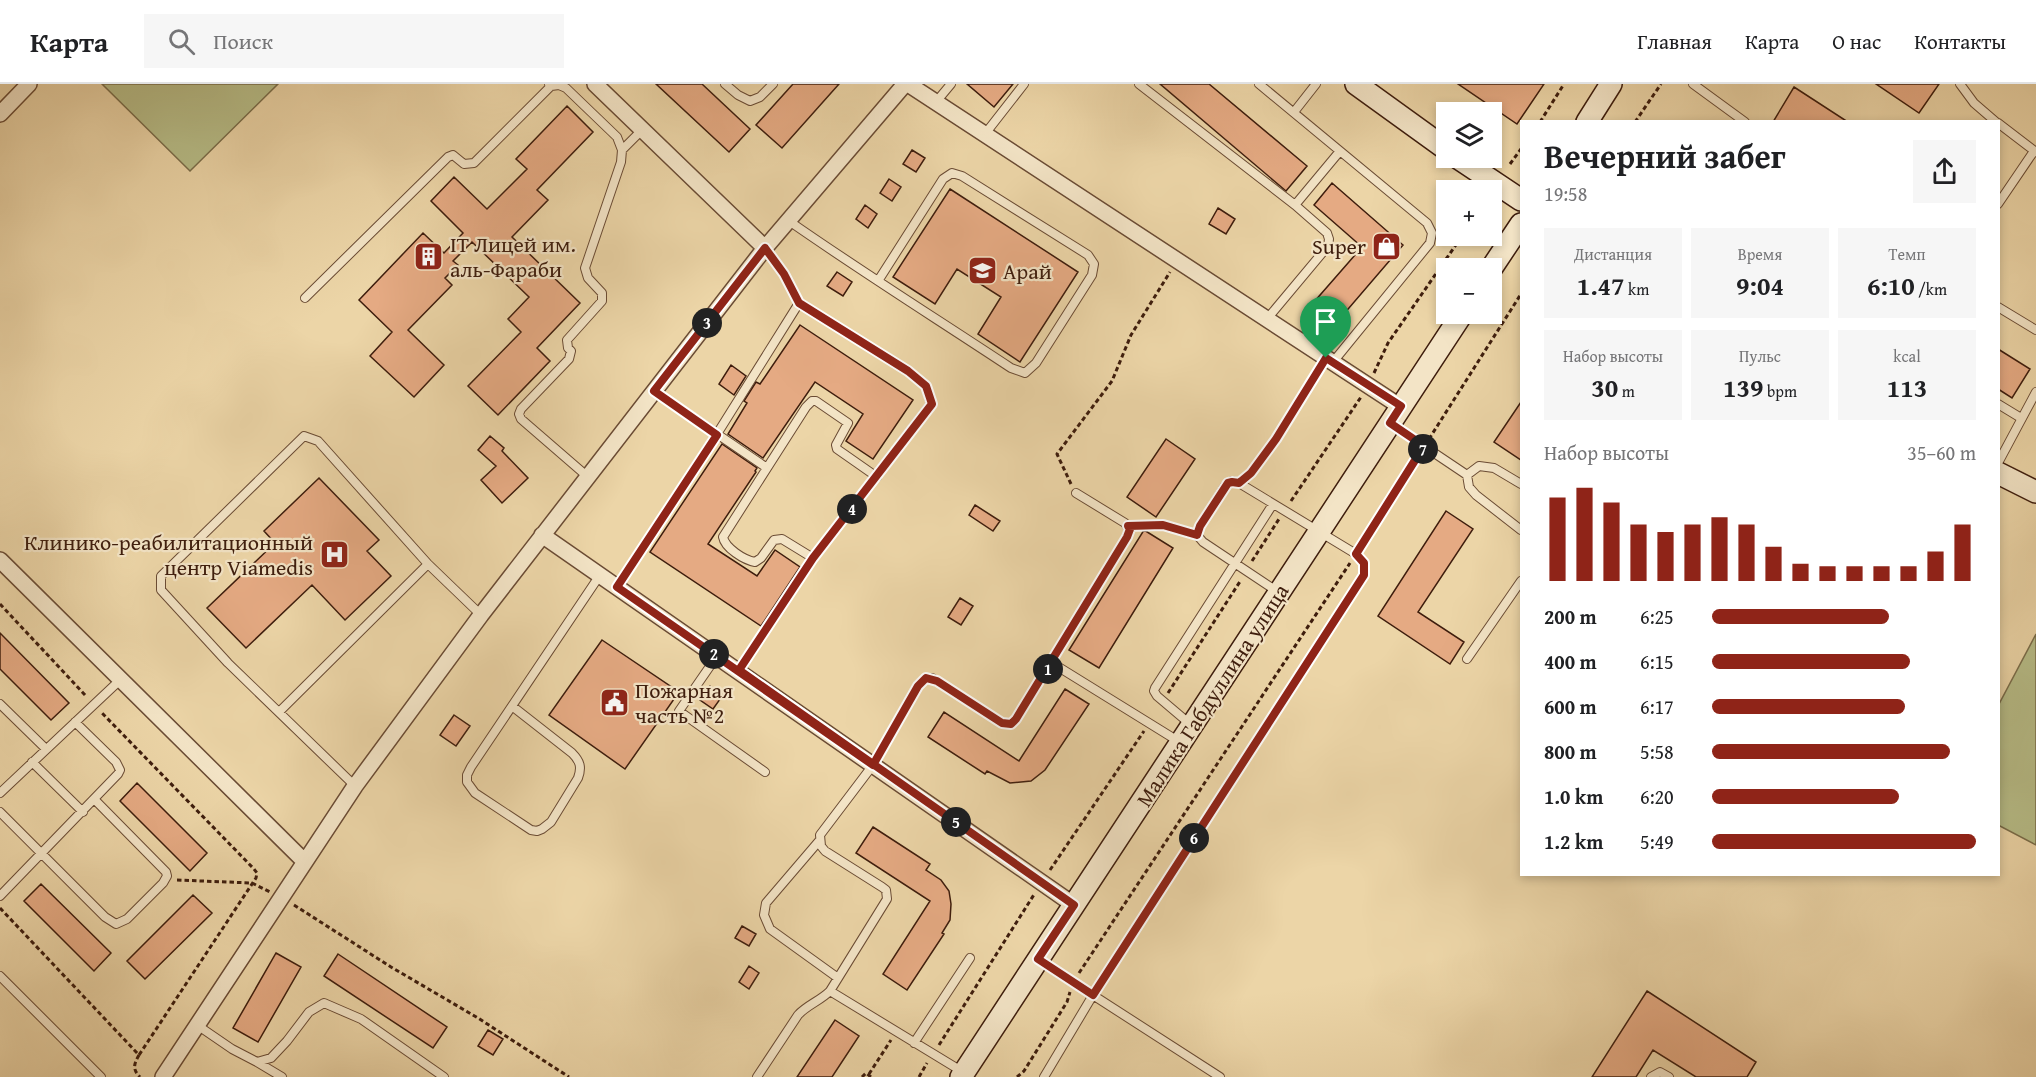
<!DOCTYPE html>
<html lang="ru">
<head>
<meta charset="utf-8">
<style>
  body { margin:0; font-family:"Gentium Book Plus",serif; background:#f6f6f6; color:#202124; height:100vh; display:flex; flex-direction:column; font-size:22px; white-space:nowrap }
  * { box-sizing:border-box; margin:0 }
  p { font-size:20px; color:#757577 }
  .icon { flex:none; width:33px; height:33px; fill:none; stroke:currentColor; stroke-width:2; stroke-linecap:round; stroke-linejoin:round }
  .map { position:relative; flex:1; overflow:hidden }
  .sheet { position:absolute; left:1520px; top:36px; width:480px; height:756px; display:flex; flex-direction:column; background:#fff; border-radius:0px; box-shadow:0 3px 9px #0003 }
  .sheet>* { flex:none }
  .tools { position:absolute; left:1436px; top:18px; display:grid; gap:12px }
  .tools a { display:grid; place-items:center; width:66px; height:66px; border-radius:0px; background:#fff; box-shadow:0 3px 9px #0003; font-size:30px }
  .pin { position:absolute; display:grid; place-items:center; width:51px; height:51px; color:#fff; margin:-62px -26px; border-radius:50% 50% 50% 0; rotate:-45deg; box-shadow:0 0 6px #0007 }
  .pin .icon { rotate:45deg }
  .km { position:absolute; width:30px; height:30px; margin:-15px; border-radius:50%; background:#222; color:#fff; font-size:16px; line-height:30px; text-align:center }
  .round { display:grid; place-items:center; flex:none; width:63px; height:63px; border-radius:0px; background:#f6f6f6 }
  .overview { display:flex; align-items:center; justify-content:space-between; height:102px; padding:0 24px }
  h1 { font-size:33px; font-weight:600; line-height:45px }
  .figures { display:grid; grid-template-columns:repeat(3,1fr); gap:9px; height:102px; padding:6px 24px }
  .figures div { display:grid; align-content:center; border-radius:0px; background:#f6f6f6; text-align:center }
  .figures b { font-size:26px; font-weight:600 }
  .figures small { font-size:16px; font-weight:400 }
  .figures p { font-size:16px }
  .chart { height:168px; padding:12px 24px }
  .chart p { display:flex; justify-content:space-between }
  .chart svg { width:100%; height:108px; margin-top:6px; stroke:#8f2418; stroke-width:6 }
  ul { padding:0 24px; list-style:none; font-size:20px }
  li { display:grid; grid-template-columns:96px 72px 1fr; align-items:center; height:45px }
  li i { height:15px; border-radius:8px; background:#8f2418 }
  header { display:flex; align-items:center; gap:36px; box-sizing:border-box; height:84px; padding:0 30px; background:#fff; border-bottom:2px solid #e0e0e0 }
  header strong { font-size:28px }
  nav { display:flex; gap:33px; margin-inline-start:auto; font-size:21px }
  .search { width:420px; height:54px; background:#f6f6f6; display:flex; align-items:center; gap:15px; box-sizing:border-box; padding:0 21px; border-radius:0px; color:#757577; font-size:22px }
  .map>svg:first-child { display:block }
  .green { fill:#b7bd88; stroke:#7a6d4a; stroke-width:1.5 }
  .building { fill:#e5aa83; stroke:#3e1d0d; stroke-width:1.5 }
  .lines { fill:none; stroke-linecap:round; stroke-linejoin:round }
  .lane-casing { stroke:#6a4b34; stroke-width:10 }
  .street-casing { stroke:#6a4b34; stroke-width:18 }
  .secondary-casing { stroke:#3e1d0d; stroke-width:24 }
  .path { stroke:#3e1d0d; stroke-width:3; stroke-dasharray:4.5 3; stroke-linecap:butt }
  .lane { stroke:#f3e4c6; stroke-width:8 }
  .street { stroke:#f3e4c6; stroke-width:15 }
  .secondary { stroke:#f3e4c6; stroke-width:21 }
  .route-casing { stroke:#fff; stroke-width:12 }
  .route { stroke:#8f2418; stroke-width:8 }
  .labels { text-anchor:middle; stroke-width:4.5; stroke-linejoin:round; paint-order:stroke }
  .poi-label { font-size:22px; fill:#3e1d0d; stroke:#f3e4c6; text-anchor:start }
  .street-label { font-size:22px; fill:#3e1d0d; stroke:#f3e4c6 }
</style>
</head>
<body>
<header>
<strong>Карта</strong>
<div class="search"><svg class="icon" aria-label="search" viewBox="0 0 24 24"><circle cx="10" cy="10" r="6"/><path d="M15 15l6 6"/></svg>Поиск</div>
<nav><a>Главная</a><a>Карта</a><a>О нас</a><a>Контакты</a></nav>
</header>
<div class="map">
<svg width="2036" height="993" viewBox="0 0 2036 993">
  <rect width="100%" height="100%" fill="#ecd5a7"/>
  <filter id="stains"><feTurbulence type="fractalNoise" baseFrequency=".00333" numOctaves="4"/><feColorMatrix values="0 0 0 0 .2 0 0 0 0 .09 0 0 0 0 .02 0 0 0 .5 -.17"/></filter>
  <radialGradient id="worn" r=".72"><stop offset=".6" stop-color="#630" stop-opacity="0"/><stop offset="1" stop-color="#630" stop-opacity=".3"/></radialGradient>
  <path class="green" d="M102 0H278L190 87Z
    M2036 550V761L1998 741V622Z"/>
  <path class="building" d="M656 0H702L750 45 729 68Z
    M793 0H839L782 64 756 41Z
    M967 0H1013L994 23Z
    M1160 0H1209L1307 82 1286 107Z
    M1458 0H1544L1517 40Z
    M1876 0H1939L1919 29Z
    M1794 3 1848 38H1773Z
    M567 22 593 48 537 106 548 116 512 153 580 219 537 264 550 277 498 331 468 302 521 248 508 235 529 213 472 158 453 177 458 181 445 194 452 201 408 246 444 281 414 313 370 272 392 248 359 216 423 149 444 169 463 149 431 117 454 93 487 125 527 85 516 75Z
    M912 66 925 74 916 88 903 80Z
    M889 95 901 103 892 117 880 109Z
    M1332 99 1403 161 1337 238 1314 218 1362 163 1314 121Z
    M950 105 1078 188 1020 278 978 250 1001 213 957 185 935 220 893 193Z
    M865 121 877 130 868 144 856 135Z
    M1218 124 1235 135 1226 150 1209 140Z
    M837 188 852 198 843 212 827 202Z
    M800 241 913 316 873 375 846 357 863 330 815 298 763 374 728 350 747 319 744 317 756 298 760 300Z
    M1998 265 2030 285 2012 314 1998 305Z
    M731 281 746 292 734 311 719 300Z
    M1521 318V376L1494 358Z
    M490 352 504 364 502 367 528 394 502 419 481 396 496 382 478 366Z
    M1166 355 1195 375 1156 433 1127 413Z
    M722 360 757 384 755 387 756 388 708 460 757 492 775 466 800 483 761 542 650 468Z
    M319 394 379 456 367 467 391 492 345 536 312 501 246 564 207 524 275 459 264 447Z
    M975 421 1000 437 993 447 969 431Z
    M1446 427 1473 445 1418 528 1464 558 1450 580 1378 532Z
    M1144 446 1173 464 1099 584 1069 566Z
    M960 514 973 522 961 541 948 533Z
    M0 549 69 619 51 636 0 585Z
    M602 556 679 608 625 685 549 631Z
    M710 602 723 611 713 625 700 616Z
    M1065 605 1089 620 1045 686 1031 697 1010 699 987 687 985 690 928 653 944 628 1019 677Z
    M454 631 470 642 456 662 440 651Z
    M137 699 207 769 190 787 120 717Z
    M873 743 930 780 926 786 941 796 949 807 951 820 950 836 942 849 944 850 907 906 883 890 930 817 856 769Z
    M41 800 111 869 94 887 24 817Z
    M193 811 212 829 145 895 127 877Z
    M742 842 756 850 749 862 735 854Z
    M276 869 301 883 258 958 233 944Z
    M338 870 447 943 433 964 324 892Z
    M749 882 759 889 749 905 739 898Z
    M1647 907 1756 978 1747 993H1696L1653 966 1636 993H1592Z
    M835 936 859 952 832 993H797Z
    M488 946 503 955 493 971 478 962Z"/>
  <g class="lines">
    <defs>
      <path id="lane" d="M725 0 738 11 750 17 760 13 773 0
        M1139 0 1295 121
        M1259 0 1427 139 1432 149 1430 159 1333 278
        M1693 0 1745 38
        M1960 0 1974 19 1996 38
        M551 2 559 1 566 4 617 53 622 66 621 78 585 184 588 194 602 209V217L567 256 568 264 571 267 569 275 521 325 519 330 521 335 588 393
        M936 18 951 0
        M1294 28 1316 0
        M1998 39 2036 68
        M985 50 1024 0
        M622 66 642 46
        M1998 120 2034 67
        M789 137C862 188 937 235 1011 284L1025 289 1036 279 1092 191 1094 180 1088 171 962 92 952 89 943 95 878 197
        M305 214 448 73 453 71 464 80 474 79 551 2 549 0
        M1998 223 2036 246
        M1267 235 1328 162 1329 155 1327 149 1295 121 1340 67
        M654 307 767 384 723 453C725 464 744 476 755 478L761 474 774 456 782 455 813 474
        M1998 320 2021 334
        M1391 340 1467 391 1469 403 1476 411 1521 446
        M1998 379 2036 308
        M767 384 806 323 812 317H816L848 339 836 361 837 365 877 393
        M1467 391 1479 382 1494 384 1521 400
        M617 503 717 350 799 219
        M717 572 679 627 765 688
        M1467 575 1521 497
        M1052 579 1178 657
        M739 586 813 474 931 320 926 302 908 287 799 219 784 190 765 164
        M0 620 46 665
        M512 622 572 669C580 677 582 683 578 694L551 738 542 745 537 747 531 746 475 709 467 698V691L471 683 600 491
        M279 628 428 480
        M1190 640 1157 612 1154 607 1155 604 1273 420
        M32 678 83 728
        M355 702 228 579 161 506V492L304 352 318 357 428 480 481 531
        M0 709 119 597
        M0 728 105 833 116 840 127 835 163 799 167 792 166 788 95 716
        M819 757 766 819 764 831 770 845 838 894
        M0 812 118 690 120 686 116 678 75 638
        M1040 877 1220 993
        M0 892 101 993
        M830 907 963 988
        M197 941 232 965 257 978 271 974 287 957 309 928 324 919 361 935 444 993
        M914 959 970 874
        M257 978 282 993
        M757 993 798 931C807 921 820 917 830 907L887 815 886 806 882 803 825 767 821 762 820 751 873 681 918 601 926 594H932L1002 639 1011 640 1016 635 1127 453 1129 445 1125 439 1076 409
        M1044 993 1093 911 1364 491V479L1356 470 1239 399 1232 397 1225 402 1200 442 1197 451 1203 458 1278 508
        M1651 993 1660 988 1669 993"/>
      <path id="street" d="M595 0 765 164
        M908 0 1401 323
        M0 30 29 0
        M542 451 1074 821
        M0 476 304 777
        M163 993 355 702 481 531 765 164 905 0"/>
      <path id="secondary" d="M1356 0 1446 65
        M1587 38 1611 0
        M1458 74 1521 116
        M1491 185 1521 140
        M1998 389 2036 408
        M961 993 1462 230"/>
    </defs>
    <use href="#lane" class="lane-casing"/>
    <use href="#street" class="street-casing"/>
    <use href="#secondary" class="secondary-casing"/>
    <path class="path" d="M1540 38 1564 0
      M1635 38 1661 0
      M1510 80 1521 65
      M1374 289 1388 259 1462 152
      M1429 355 1521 210
      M1247 392 1276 355 1318 286
      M1071 400 1057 370 1112 297 1131 251 1170 188
      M1291 417 1361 313
      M1137 442 1163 441 1187 448
      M1361 461 1419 370
      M1252 477 1279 435
      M0 520 86 612
      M1168 609 1241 496
      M1050 786 1144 647
      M177 796 252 799 270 808
      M294 821 391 883 478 934 569 993
      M0 824 139 971 256 794 257 789 254 785 101 628
      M1079 889 1350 479
      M939 961 1035 809
      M139 971C134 980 132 985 140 993
      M869 990 891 956
      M862 993 866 989 871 993
      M919 993 927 979
      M1017 993 1024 987 1067 918 1070 908"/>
    <use href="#lane" class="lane"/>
    <use href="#street" class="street"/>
    <use href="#secondary" class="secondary"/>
  </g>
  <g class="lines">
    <defs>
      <path id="route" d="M1326 274 1276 355 1251 389 1239 399 1232 398 1228 399 1200 442 1197 451 1163 441 1128 442 1130 445 1127 453 1016 635 1011 640 1002 639 937 597 926 594 918 602 873 681 617 503 717 351 654 307 765 164 784 190 799 219 908 287 926 302 932 320 813 474 739 586 1074 821 1038 875 1093 911 1364 491V479L1356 470 1424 362 1390 339 1401 322 1326 274"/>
    </defs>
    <use href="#route" class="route-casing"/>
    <use href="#route" class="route"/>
  </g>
  <defs>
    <symbol id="shop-square" viewBox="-11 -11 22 22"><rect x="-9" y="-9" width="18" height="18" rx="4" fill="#8f2418" stroke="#f3e4c6"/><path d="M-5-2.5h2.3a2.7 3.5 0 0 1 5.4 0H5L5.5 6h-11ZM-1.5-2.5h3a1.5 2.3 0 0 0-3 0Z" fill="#fff"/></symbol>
    <symbol id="building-square" viewBox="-11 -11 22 22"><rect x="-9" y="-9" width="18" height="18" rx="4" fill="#8f2418" stroke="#f3e4c6"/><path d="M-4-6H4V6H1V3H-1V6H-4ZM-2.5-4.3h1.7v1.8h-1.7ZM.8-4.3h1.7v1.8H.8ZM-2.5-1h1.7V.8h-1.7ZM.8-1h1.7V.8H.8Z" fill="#fff"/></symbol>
    <symbol id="school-square" viewBox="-11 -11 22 22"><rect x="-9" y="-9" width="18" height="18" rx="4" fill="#8f2418" stroke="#f3e4c6"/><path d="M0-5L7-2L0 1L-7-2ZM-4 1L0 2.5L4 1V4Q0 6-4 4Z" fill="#fff"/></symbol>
    <symbol id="hospital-square" viewBox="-11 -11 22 22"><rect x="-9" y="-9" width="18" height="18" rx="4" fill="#8f2418" stroke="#f3e4c6"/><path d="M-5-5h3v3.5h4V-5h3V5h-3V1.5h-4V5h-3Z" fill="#fff"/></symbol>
    <symbol id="civic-square" viewBox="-11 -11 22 22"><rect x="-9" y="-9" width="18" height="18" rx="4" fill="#8f2418" stroke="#f3e4c6"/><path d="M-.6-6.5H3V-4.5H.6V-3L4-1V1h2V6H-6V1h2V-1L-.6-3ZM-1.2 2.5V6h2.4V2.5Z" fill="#fff"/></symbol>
  </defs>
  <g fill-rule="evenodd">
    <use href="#shop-square" x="1370" y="146" width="33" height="33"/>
    <use href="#building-square" x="412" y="156" width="33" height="33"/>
    <use href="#school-square" x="966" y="170" width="33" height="33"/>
    <use href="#hospital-square" x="318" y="454" width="33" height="33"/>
    <use href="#civic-square" x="598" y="602" width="33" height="33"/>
  </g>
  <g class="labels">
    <g class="poi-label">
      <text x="450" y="168">IT Лицей им.<tspan x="450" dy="25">аль-Фараби</tspan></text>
      <text x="1366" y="170" text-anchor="end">Super</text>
      <text x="1003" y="195">Арай</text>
      <text x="313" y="466" text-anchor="end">Клинико-реабилитационный<tspan x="313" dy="25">центр Viamedis</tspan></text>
      <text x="635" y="614">Пожарная<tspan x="635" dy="25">часть №2</tspan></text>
    </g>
    <g class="street-label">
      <text transform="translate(1212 611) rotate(-57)" y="8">Малика Габдуллина улица</text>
    </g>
  </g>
  <rect width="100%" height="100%" filter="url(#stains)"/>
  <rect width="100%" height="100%" fill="url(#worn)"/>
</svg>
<div class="tools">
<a><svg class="icon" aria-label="layers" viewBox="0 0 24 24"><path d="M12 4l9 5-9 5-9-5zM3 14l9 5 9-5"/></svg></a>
<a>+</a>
<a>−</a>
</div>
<div class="pin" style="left:1326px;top:274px;background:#1e9e55"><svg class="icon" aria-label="arrive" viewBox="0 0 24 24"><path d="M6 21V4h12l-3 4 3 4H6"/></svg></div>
<b class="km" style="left:1048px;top:585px">1</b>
<b class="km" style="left:714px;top:570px">2</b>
<b class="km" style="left:707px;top:239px">3</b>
<b class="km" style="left:852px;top:425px">4</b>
<b class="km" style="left:956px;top:738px">5</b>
<b class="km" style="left:1194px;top:754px">6</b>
<b class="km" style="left:1423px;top:365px">7</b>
<section class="sheet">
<div class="overview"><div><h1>Вечерний забег</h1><p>19:58</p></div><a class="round"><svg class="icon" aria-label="share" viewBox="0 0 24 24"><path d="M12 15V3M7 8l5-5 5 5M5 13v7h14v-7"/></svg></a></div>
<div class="figures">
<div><p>Дистанция</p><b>1.47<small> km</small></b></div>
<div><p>Время</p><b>9:04</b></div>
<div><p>Темп</p><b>6:10<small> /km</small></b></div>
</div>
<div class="figures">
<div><p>Набор высоты</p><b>30<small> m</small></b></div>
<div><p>Пульс</p><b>139<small> bpm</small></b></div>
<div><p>kcal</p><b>113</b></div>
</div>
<div class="chart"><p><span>Набор высоты</span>35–60 m</p>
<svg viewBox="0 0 160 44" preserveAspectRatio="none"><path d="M5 44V10M15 44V6M25 44V12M35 44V21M45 44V24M55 44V21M65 44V18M75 44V21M85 44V30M95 44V37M105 44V38M115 44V38M125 44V38M135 44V38M145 44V32M155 44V21"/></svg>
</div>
<ul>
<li><b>200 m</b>6:25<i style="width:67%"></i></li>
<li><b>400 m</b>6:15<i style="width:75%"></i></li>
<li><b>600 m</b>6:17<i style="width:73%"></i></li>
<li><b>800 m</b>5:58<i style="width:90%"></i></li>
<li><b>1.0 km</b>6:20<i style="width:71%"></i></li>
<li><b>1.2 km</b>5:49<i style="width:100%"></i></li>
</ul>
</section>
</div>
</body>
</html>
